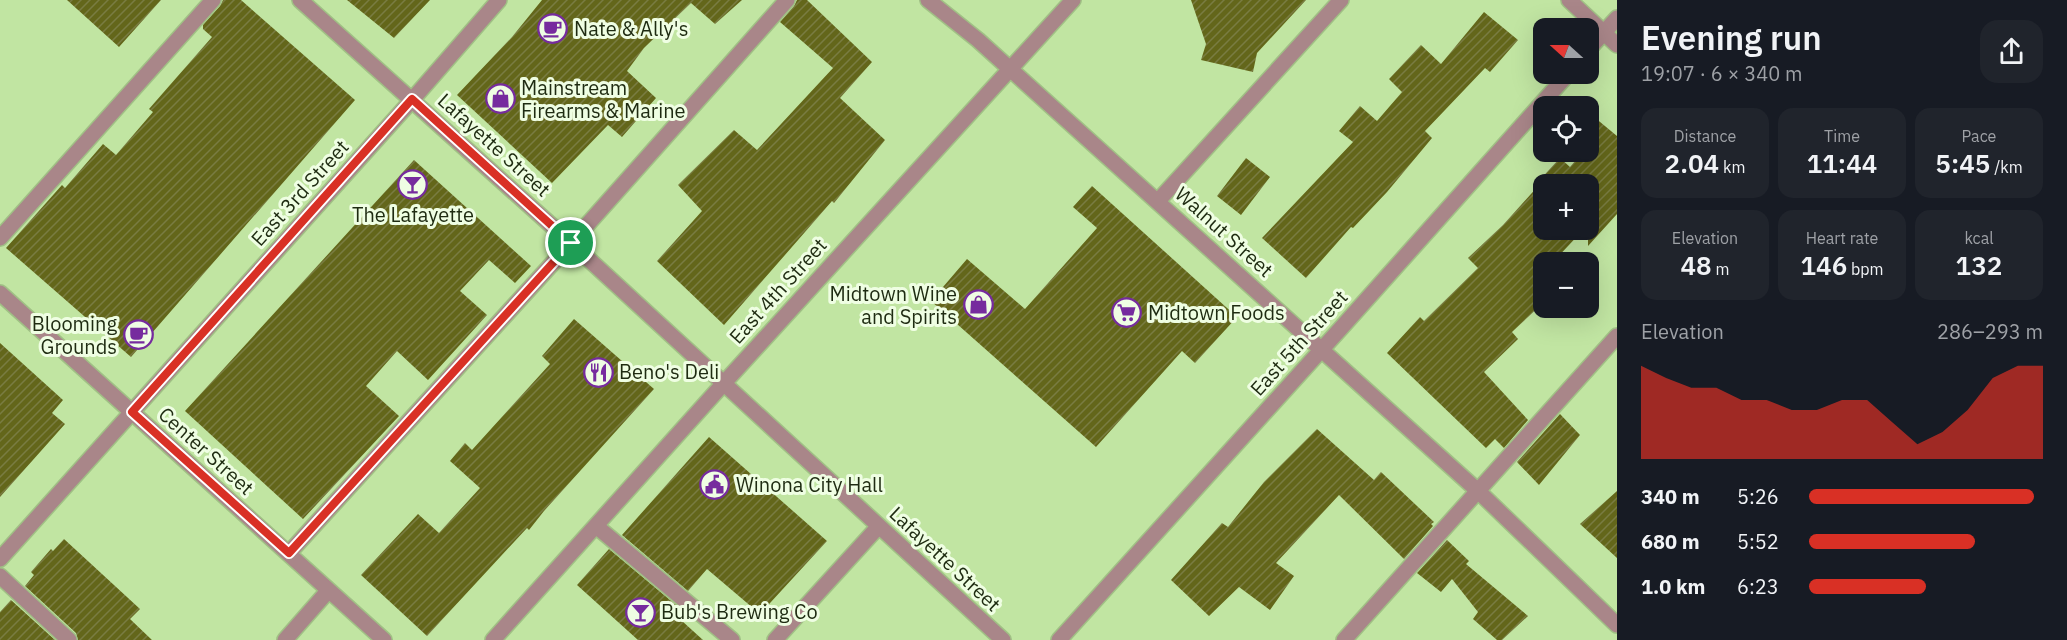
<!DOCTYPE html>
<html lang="en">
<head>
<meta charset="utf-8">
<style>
  body { margin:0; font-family:"IBM Plex Sans",sans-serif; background:#20242c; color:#f1f3f6; height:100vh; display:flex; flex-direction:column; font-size:22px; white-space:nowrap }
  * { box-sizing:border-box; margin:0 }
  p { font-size:20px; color:#9ea1a6 }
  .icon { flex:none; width:33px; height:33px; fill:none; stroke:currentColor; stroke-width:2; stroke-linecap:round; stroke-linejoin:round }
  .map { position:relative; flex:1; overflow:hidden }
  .side { display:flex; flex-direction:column; background:#171b24; width:450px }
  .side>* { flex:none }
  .needle { width:39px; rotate:291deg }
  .fabs { position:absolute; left:1533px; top:18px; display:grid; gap:12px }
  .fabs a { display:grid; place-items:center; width:66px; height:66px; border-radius:12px; background:#171b24; box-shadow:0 6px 24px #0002; font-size:30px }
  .pin { position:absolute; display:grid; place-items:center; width:51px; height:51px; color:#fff; margin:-26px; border:3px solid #fff; border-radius:50%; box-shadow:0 2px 6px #0007 }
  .round { display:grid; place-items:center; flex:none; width:63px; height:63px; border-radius:18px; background:#20242c }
  .head { display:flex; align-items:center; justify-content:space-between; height:102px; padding:0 24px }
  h1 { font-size:33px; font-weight:600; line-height:45px }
  .stats { display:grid; grid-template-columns:repeat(3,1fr); gap:9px; height:102px; padding:6px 24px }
  .stats div { display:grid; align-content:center; border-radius:15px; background:#20242c; text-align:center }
  .stats b { font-size:26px; font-weight:600 }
  .stats small { font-size:16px; font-weight:400 }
  .stats p { font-size:16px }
  .chart { height:168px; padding:12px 24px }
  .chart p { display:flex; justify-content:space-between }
  .chart svg { width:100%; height:108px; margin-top:6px; fill:#d93025; opacity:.7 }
  ul { padding:0 24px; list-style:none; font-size:20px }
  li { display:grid; grid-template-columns:96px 72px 1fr; align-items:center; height:45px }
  li i { height:15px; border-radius:8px; background:#d93025 }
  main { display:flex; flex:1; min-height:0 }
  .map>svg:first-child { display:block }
  .building { fill:url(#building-hatch) }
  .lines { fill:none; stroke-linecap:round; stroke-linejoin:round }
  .minor-casing { stroke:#a0c085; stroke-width:18 }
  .minor { stroke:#a98689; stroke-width:15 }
  .route-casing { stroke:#fff; stroke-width:12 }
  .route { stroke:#d93025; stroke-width:8 }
  .labels { text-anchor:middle; stroke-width:6; stroke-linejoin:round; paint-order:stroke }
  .poi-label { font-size:20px; fill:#1e2b11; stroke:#effee3; text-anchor:start }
  .street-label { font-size:20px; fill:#1e2b11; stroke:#effee3 }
</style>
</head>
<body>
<main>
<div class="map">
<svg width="1617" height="640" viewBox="0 0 1617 640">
  <defs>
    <pattern id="building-hatch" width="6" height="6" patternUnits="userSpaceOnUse" patternTransform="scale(1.5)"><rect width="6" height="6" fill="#63661a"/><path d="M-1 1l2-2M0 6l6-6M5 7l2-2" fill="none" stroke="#797c42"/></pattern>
  </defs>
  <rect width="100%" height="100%" fill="#c1e5a2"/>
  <path class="building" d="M67 0H161L119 47Z
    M223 0H241L355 100 131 357 6 248 62 185 65 188 103 144 116 155 153 112 149 109 212 37 203 29V25L220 6Z
    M347 0H430L394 38Z
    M542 0H742L715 24 691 3 644 48 627 71 656 98 622 137 608 125 552 183 457 95 512 37Z
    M797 0H807L872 62 840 98 885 140 834 203 832 201 724 325 657 261 702 211 678 185 734 130 757 150 833 68 780 22 794 6Z
    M1191 0H1306L1257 53 1253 72 1201 60 1206 44Z
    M1484 12 1518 40 1490 72 1485 68 1425 131 1432 138 1387 192 1353 228 1351 227 1306 278 1262 238 1353 142 1339 131 1360 106 1377 121 1402 92 1389 79 1421 45 1441 64Z
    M1588 112 1617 136V214L1588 246V184H1544V230H1583L1553 262H1544V302L1512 332 1518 339 1484 372 1528 420 1504 448 1495 439 1486 448 1387 353 1420 317 1424 321 1478 268 1468 258 1503 225 1540 184H1536L1560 158 1570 167 1583 152H1588Z
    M1246 158 1270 177 1241 215 1217 196Z
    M414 160 531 266 515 283 489 260 460 291 487 315 428 380 397 351 366 386 399 416 303 519 185 411Z
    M1092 186 1237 317 1195 363 1182 351 1096 447 931 301 967 259 1025 309 1097 228 1073 207Z
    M574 319 654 389 544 511 529 530 527 528 427 636 361 575 418 514 439 533 480 488 450 461 465 443 472 450 550 364 542 356Z
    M0 343 63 400 52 413 65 424 0 497Z
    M1560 414 1580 435 1539 485 1517 462Z
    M1317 429 1374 480 1381 472 1434 522 1431 524 1433 526 1404 559 1339 495 1276 563 1294 576 1270 610 1239 587 1209 616 1171 580 1222 523 1228 527 1264 482Z
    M709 437 827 541 760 614 707 569 688 591 622 535Z
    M1617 491V558L1580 524Z
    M64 539 140 609 130 619 152 640H78L76 633 25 586 34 575 31 572 51 549 53 551Z
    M1447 540 1469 561 1466 564 1528 616 1502 640H1497L1473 619 1478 612 1452 579 1441 592 1417 573Z
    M609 549 676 605 671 611 703 640H638L577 585Z
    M11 600 55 640H0V612Z"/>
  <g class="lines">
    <defs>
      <path id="minor" d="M300 0 571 243 1003 640
        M928 0 978 40 1478 491 1617 625
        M1569 0 1617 45
        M1588 50 1617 18
        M1158 201 1341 0
        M0 238 213 0
        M0 293 384 640
        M596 526 732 640
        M289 553 571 243 787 0
        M0 559 412 100 499 0
        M0 576 69 640
        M285 640 328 591
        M493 640 724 383 1073 0
        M775 640 879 526
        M1059 640 1342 327 1568 74
        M1344 640 1617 336"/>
    </defs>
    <use href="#minor" class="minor-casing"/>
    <use href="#minor" class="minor"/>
  </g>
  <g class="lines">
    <defs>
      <path id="route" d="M412 99 571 243 289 553 132 412Z"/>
    </defs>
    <use href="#route" class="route-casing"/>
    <use href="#route" class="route"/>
  </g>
  <defs>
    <symbol id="cafe-ring" viewBox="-11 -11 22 22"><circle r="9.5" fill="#effee3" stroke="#762b9e" stroke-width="1.5"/><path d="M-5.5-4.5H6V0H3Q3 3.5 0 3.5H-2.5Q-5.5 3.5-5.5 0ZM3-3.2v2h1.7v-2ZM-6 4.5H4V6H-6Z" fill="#762b9e"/></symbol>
    <symbol id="shop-ring" viewBox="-11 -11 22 22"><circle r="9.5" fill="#effee3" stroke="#762b9e" stroke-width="1.5"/><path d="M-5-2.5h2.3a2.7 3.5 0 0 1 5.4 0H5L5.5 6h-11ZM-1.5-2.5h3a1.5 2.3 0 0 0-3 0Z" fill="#762b9e"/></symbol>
    <symbol id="bar-ring" viewBox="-11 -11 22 22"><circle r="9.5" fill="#effee3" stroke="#762b9e" stroke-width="1.5"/><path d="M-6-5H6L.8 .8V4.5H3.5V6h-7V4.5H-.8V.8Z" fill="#762b9e"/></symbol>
    <symbol id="supermarket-ring" viewBox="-11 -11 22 22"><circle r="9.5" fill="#effee3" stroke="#762b9e" stroke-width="1.5"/><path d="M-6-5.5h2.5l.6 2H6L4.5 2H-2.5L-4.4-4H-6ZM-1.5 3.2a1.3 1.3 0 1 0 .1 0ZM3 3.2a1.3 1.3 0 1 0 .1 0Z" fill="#762b9e"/></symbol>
    <symbol id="restaurant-ring" viewBox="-11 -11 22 22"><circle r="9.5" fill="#effee3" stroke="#762b9e" stroke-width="1.5"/><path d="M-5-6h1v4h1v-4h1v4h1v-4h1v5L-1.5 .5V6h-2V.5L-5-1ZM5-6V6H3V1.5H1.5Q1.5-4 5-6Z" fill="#762b9e"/></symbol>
    <symbol id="civic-ring" viewBox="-11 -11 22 22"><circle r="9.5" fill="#effee3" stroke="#762b9e" stroke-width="1.5"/><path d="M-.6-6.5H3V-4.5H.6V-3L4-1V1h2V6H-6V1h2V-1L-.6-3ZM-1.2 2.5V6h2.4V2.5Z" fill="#762b9e"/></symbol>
  </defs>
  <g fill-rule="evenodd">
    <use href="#cafe-ring" x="536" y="12" width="33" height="33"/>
    <use href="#shop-ring" x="484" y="82" width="33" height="33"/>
    <use href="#bar-ring" x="396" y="168" width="33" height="33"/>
    <use href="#shop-ring" x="962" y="288" width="33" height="33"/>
    <use href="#supermarket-ring" x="1110" y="296" width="33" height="33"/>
    <use href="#cafe-ring" x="122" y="318" width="33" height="33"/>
    <use href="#restaurant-ring" x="582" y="356" width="33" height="33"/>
    <use href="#civic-ring" x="698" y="468" width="33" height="33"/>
    <use href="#bar-ring" x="624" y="596" width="33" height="33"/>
  </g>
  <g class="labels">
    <g class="poi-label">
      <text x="574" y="36">Nate &amp; Ally's</text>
      <text x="521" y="95">Mainstream<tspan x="521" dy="23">Firearms &amp; Marine</tspan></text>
      <text x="413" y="222" text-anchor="middle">The Lafayette</text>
      <text x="957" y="301" text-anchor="end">Midtown Wine<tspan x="957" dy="23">and Spirits</tspan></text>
      <text x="1148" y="320">Midtown Foods</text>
      <text x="117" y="331" text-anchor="end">Blooming<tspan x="117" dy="23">Grounds</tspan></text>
      <text x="619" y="379">Beno's Deli</text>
      <text x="736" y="492">Winona City Hall</text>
      <text x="661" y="619">Bub's Brewing Co</text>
    </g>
    <g class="street-label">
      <text transform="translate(494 145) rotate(42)" y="7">Lafayette Street</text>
      <text transform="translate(300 193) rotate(-48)" y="7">East 3rd Street</text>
      <text transform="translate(1224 232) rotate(42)" y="7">Walnut Street</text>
      <text transform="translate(778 291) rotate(-48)" y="7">East 4th Street</text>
      <text transform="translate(1299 343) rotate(-48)" y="7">East 5th Street</text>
      <text transform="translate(206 451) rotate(42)" y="7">Center Street</text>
      <text transform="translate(945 559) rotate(43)" y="7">Lafayette Street</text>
    </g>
  </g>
</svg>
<div class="fabs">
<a><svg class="needle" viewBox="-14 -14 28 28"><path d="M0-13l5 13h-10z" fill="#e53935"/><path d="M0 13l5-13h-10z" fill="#9ea1a6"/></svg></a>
<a><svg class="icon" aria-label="locate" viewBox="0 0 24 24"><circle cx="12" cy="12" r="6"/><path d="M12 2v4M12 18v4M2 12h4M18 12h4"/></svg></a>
<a>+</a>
<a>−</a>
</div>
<div class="pin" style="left:571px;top:243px;background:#1e9e55"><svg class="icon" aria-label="arrive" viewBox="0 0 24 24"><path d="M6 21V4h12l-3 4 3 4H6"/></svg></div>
</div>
<section class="side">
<div class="head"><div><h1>Evening run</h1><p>19:07 · 6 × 340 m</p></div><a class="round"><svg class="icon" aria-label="share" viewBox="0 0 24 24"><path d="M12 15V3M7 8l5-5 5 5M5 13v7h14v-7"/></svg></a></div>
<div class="stats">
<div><p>Distance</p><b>2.04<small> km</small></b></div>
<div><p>Time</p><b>11:44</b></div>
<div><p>Pace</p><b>5:45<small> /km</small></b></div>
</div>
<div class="stats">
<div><p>Elevation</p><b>48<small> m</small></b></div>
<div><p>Heart rate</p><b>146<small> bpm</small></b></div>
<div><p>kcal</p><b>132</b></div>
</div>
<div class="chart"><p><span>Elevation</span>286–293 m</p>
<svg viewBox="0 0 160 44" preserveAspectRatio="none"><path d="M0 44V6L10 11L20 15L30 15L40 20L50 20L60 24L70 24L80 20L90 20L100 29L110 38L120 33L130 24L140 11L150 6L160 6V44z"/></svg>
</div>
<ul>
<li><b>340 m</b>5:26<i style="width:96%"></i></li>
<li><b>680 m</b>5:52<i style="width:71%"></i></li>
<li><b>1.0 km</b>6:23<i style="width:50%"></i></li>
</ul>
</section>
</main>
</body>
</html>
